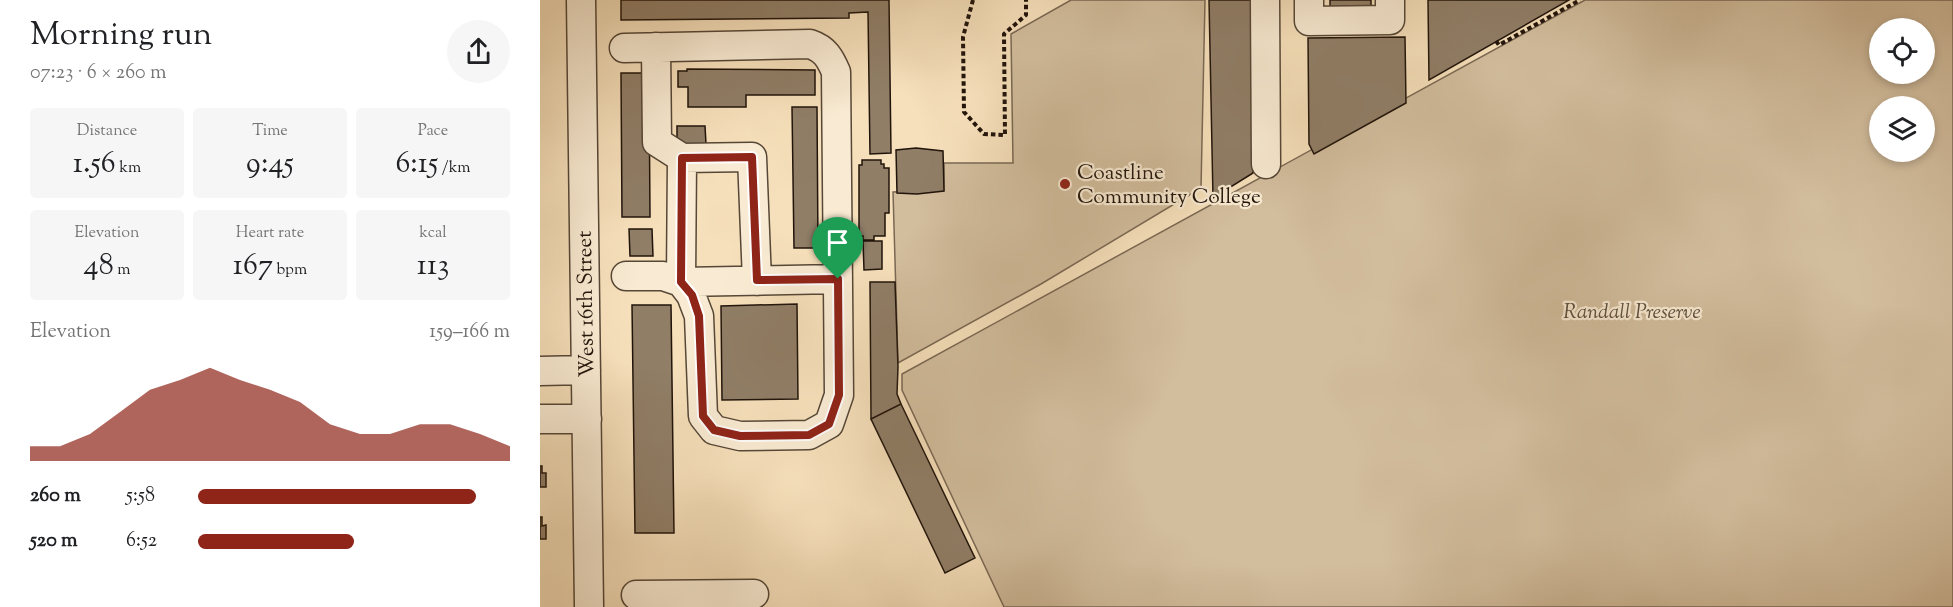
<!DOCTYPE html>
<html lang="en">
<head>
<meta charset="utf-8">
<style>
  body { margin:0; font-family:"Sorts Mill Goudy",serif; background:#f6f6f6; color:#202124; height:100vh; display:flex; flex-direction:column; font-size:22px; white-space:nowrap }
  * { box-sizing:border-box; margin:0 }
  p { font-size:20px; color:#757577 }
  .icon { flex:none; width:33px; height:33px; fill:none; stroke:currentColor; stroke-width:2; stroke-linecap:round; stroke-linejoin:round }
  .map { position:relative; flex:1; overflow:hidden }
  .panel { display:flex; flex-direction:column; background:#fff; width:540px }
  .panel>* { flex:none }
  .fabs { position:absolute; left:1329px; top:18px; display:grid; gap:12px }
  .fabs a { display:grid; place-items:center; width:66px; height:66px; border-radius:50%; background:#fff; box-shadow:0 3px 9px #0003; font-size:30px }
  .pin { position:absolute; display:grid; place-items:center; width:51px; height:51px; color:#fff; margin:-62px -26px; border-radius:50% 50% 50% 0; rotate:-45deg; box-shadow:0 0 6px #0007 }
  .pin .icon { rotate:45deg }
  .round { display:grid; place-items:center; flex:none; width:63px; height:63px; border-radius:32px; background:#f6f6f6 }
  .head { display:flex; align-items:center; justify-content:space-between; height:102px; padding:0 30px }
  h1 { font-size:33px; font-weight:600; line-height:45px }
  .metrics { display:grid; grid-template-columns:repeat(3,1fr); gap:9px; height:102px; padding:6px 30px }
  .metrics div { display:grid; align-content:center; border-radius:6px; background:#f6f6f6; text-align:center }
  .metrics b { font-size:30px; font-weight:600 }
  .metrics small { font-size:16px; font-weight:400 }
  .metrics p { font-size:16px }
  .chart { height:168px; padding:12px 30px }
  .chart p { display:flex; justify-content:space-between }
  .chart svg { width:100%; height:108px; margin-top:6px; fill:#8f2418; opacity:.7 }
  ul { padding:0 30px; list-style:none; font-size:20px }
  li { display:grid; grid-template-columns:96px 72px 1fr; align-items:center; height:45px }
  li i { height:15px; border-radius:8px; background:#8f2418 }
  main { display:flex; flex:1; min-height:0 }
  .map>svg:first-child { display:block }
  .green { fill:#d2bd9d; stroke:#7a6854; stroke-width:1.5; fill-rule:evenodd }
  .building { fill:#907e67; stroke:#21140b; stroke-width:1.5 }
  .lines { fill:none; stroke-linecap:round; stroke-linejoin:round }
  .minor-casing { stroke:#564737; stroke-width:31 }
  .path { stroke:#21140b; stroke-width:4; stroke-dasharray:4.5 3; stroke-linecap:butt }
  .minor { stroke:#f9ebd3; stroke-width:28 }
  .route-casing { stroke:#fff; stroke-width:12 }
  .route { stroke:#8f2418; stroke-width:8 }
  .poi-dot { fill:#8f2418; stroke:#f9ebd3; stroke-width:2 }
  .labels { text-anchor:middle; stroke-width:4.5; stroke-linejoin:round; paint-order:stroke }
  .poi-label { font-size:21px; fill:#21140b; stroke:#f9ebd3; text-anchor:start }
  .street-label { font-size:21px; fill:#21140b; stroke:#f9ebd3 }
  .park-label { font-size:21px; font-style:italic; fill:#5f4f3e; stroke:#f9ebd3 }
</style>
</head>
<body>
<main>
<section class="panel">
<div class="head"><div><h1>Morning run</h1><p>07:23 · 6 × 260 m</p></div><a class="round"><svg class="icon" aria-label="share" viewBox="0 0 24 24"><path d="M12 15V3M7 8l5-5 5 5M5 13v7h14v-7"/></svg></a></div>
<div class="metrics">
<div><p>Distance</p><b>1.56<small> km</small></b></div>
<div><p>Time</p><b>9:45</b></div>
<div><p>Pace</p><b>6:15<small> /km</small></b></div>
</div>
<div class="metrics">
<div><p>Elevation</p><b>48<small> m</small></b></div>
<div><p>Heart rate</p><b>167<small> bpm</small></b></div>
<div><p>kcal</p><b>113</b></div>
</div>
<div class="chart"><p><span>Elevation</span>159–166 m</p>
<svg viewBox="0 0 160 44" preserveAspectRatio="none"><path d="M0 44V38L10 38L20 33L30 24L40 15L50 11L60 6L70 11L80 15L90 20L100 29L110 33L120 33L130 29L140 29L150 33L160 38V44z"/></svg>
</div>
<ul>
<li><b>260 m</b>5:58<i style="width:89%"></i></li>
<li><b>520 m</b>6:52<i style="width:50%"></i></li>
</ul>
</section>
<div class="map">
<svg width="1413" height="607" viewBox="0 0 1413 607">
  <rect width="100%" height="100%" fill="#f6e0bb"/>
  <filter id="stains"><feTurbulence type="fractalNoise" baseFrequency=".00333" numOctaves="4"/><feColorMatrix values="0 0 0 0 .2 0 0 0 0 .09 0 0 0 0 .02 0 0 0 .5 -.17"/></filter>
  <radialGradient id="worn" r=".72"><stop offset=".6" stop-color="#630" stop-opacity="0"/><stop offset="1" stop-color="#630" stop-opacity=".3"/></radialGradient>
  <path class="green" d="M531 0H665L661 188 501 284 358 363 353 192 404 190V163H473L471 34Z
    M1045 0H1413V607H464L362 390V374ZM1340 28H1384V74H1340ZM1340 106H1384V152H1340Z"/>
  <path class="building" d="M81 0H349L351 153 330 154 328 12 309 13V18L81 20Z
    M669 0H712L713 173 673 198Z
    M790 0H831V7L790 8Z
    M888 0H1029L889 80Z
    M865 37 866 103 774 154 769 144 768 38Z
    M147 69 275 70V95H206V107H148V87H138V71H147Z
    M81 73H109L110 217H82Z
    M252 107H277L278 248H254Z
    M137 126H165L166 144H137Z
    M376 148 403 151 404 191 377 194 357 193 356 150Z
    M322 160H341V164H344V168H349V213H345V236H334V240H323V236H319V165H322Z
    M89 229H112L113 256H90Z
    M323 241H342V269L324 270Z
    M330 282H355L358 367 357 394 361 404 331 419Z
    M257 304 258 399 182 400 181 306Z
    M92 305H131L134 533H95Z
    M361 404 435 558 405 573 331 419Z
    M0 466H2V473H6V487H0Z
    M0 517H2V526L6 525V539H0Z"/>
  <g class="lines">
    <defs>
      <path id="minor" d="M41 0 49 607
        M725 0 726 164
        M769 0V21L850 20V0
        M116 47 117 142 142 158 141 282 298 279
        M84 48 270 44C285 49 290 58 296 72L299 395 289 424 269 435 200 436 174 430 163 416 159 316 151 295 141 282 123 276H86
        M142 158 212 157 217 281
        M0 371 46 370
        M0 419H47
        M96 595 214 594"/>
    </defs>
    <use href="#minor" class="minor-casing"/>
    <path class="path" d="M433 0 423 37 424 112 444 134 465 135 464 34 486 15V0
      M956 41 959 45 1040 0"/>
    <use href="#minor" class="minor"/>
  </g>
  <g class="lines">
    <defs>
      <path id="route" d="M212 157 217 280 298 279 299 395 289 424 269 435 200 436 174 430 163 416 159 316 152 295 141 282 142 158Z"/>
    </defs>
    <use href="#route" class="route-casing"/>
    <use href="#route" class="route"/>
  </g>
  <circle class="poi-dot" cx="525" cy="184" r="6"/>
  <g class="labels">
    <g class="poi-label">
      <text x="537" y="179">Coastline<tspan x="537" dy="24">Community College</tspan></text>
    </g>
    <g class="street-label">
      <text transform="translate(45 304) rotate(-91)" y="7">West 16th Street</text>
    </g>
    <g class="park-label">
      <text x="1092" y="318">Randall Preserve</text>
    </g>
  </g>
  <rect width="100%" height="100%" filter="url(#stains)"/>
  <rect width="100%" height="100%" fill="url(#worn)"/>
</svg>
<div class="fabs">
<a><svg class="icon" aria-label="locate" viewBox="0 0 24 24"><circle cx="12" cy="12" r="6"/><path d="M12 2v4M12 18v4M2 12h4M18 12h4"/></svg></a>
<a><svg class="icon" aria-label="layers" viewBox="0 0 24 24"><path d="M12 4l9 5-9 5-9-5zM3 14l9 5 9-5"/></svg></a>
</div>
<div class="pin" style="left:298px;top:279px;background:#1e9e55"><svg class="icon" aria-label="arrive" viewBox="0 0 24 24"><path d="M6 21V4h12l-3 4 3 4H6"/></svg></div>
</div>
</main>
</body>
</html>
